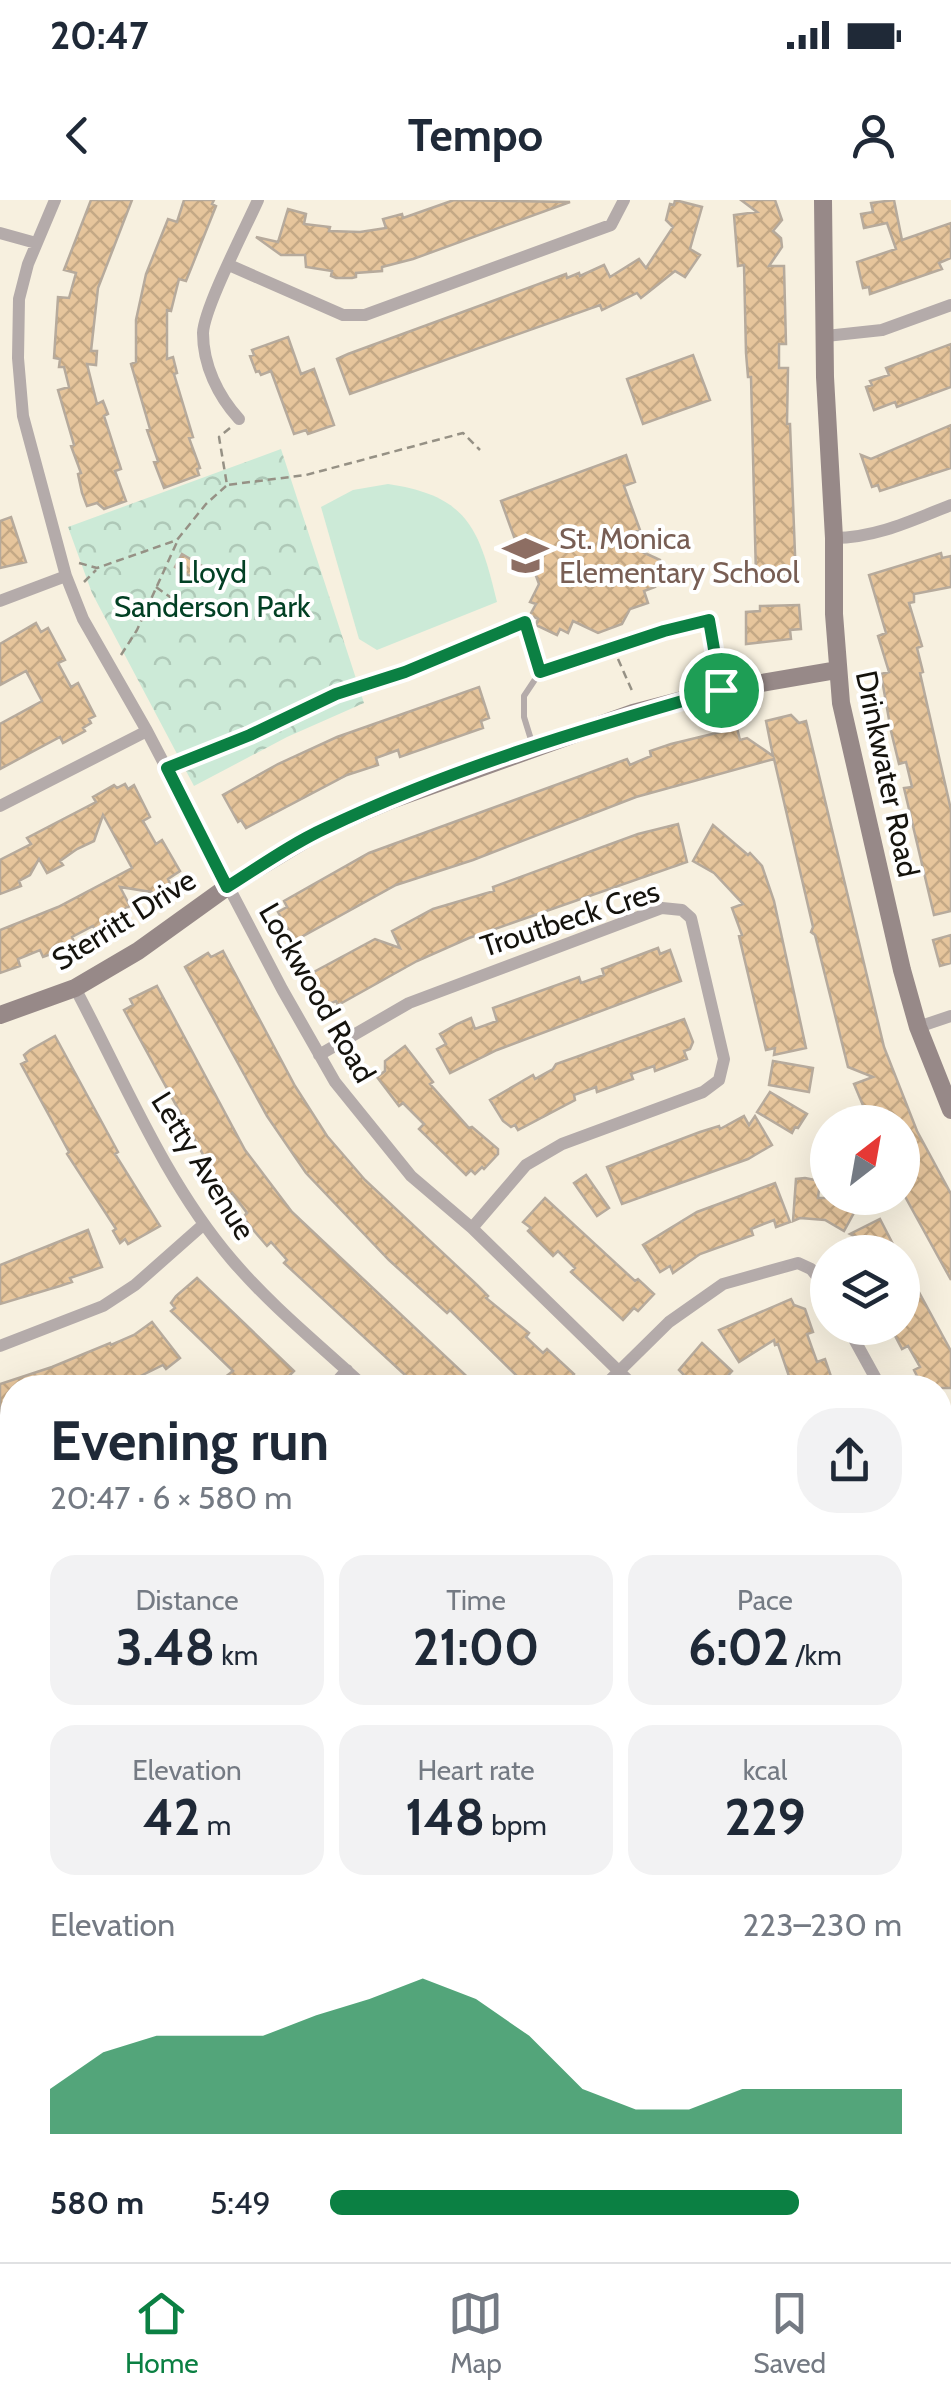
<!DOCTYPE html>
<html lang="en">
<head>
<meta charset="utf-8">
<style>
  body { margin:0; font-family:Cabin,sans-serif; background:#f2f2f3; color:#1f2937; height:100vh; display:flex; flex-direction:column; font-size:38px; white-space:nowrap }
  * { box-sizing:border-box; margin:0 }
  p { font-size:32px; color:#747a83 }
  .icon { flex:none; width:55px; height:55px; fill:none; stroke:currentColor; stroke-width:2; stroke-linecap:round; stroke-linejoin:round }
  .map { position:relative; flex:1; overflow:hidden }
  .side { position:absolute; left:0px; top:1175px; width:952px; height:888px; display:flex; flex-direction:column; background:#fff; border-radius:40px 40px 0 0; box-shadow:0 10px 40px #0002 }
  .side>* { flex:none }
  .needle { width:65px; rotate:31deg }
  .buttons { position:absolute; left:810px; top:905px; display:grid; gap:20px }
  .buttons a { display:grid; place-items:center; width:110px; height:110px; border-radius:50%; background:#fff; box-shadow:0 10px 40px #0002; font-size:50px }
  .pin { position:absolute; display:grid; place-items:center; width:85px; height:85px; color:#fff; margin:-42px; border:5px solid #fff; border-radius:50%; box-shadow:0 2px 10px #0007 }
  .round { display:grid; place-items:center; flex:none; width:105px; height:105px; border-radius:40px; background:#f2f2f3 }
  .overview { display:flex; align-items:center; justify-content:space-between; height:170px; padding:0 50px }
  h1 { font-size:55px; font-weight:700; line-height:75px }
  .metrics { display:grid; grid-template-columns:repeat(3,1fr); gap:15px; height:170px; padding:10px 50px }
  .metrics div { display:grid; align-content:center; border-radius:25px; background:#f2f2f3; text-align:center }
  .metrics b { font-size:50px; font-weight:700 }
  .metrics small { font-size:28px; font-weight:400 }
  .metrics p { font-size:28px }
  .chart { height:280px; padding:20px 50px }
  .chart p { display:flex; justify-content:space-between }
  .chart svg { width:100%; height:180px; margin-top:10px; fill:#0b8043; opacity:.7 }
  ul { padding:0 50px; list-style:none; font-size:32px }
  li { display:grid; grid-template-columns:160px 120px 1fr; align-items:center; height:75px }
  li i { height:25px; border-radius:12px; background:#0b8043 }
  .status { display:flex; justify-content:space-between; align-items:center; height:70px; padding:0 50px; background:#fff; direction:ltr }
  .status svg { height:28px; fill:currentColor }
  header { display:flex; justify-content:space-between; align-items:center; height:130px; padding:0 50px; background:#fff; font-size:45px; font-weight:700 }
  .dock { display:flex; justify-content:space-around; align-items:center; height:140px; border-top:2px solid #e0e1e3; background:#fff; font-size:28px; color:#747a83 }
  .dock a { display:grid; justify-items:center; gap:5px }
  .dock .current { color:#0b8043 }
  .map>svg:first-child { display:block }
  .park { fill:url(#park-crowns) }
  .pitch { fill:#ccead7 }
  .building { fill:url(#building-cross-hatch); stroke:#b6aa9c; stroke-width:2.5 }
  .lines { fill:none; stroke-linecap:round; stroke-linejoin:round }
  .path { stroke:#969185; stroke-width:2.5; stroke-dasharray:8 5; stroke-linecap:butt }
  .lane { stroke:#b4abaa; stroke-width:6 }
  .street { stroke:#b4abaa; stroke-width:12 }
  .secondary { stroke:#978988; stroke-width:18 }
  .route-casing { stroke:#fff; stroke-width:20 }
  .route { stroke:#0b8043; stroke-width:12 }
  .labels { text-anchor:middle; stroke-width:8; stroke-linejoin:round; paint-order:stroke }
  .education-label { font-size:30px; fill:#785e54; stroke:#fff; text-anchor:start }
  .park-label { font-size:30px; fill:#024024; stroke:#fff }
  .street-label { font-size:30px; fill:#15130d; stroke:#fff }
</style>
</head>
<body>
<div class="status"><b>20:47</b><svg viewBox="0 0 49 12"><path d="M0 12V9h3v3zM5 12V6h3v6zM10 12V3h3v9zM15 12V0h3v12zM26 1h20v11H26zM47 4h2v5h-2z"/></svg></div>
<header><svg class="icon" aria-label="back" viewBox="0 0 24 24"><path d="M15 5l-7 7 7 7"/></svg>Tempo<svg class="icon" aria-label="person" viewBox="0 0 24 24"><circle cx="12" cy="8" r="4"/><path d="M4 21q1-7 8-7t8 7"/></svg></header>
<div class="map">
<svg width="951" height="2062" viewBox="0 0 951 2062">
  <defs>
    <pattern id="park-crowns" width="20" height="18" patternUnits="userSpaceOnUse" patternTransform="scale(2.5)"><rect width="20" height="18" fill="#ccead7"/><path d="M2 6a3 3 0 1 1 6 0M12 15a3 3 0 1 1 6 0" fill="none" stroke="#aec8b7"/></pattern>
    <pattern id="building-cross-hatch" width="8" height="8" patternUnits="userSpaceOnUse" patternTransform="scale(2.5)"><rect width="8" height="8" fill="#e6c59c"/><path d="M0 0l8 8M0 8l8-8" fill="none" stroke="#c4a885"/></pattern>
  </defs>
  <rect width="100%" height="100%" fill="#f7f0df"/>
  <path class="park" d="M281 249 364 503 287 537 194 586 92 393 68 327Z"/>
  <path class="pitch" d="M388 284C468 296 479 328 497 402L377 450 359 439 321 307 353 290Z"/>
  <path class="building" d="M91 0H132L98 88 91 151H97L96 165 87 164 97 204 103 201 108 214 104 216 121 269 115 271 126 301 104 309 97 303 87 306 82 293 78 274 81 273 71 246 74 245 58 190 69 187 64 167H59L60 159 54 158 58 97 69 98 76 73 64 70Z
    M184 0H214L212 4 216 6 186 81 179 79 171 111 167 110V159L173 157 177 173 174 174 193 237 189 238 200 268 197 269 199 275 164 288 154 262 158 261 147 230 150 229 131 164 136 162V120L146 74 168 19 177 22Z
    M454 0 570 2 413 59 382 67V71L356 73V77L352 78H336L331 76 332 71 306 67 305 55H281L256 37 278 42 288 9 306 14 304 24 330 27 329 31 360 32 386 28 383 19 402 14 403 18Z
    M675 0 702 7 690 49 700 55 685 77 675 71 641 98 637 93 602 110 600 105 350 194 337 159 348 154 566 74 567 78 579 73 580 76 604 65 610 77 639 59 646 68 673 27 666 20 670 4 674 5Z
    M741 0H775L782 20 773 31 781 38 782 47 769 66H784L786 144H779V168H788L787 224H790L796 380 764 382V376H756L751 177H748L746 153 744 65 738 66 734 15 757 12Z
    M894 0 902 40 951 23V58L939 63 942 69 870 94 869 87 863 88 857 62 896 49 887 23 864 28 861 14 873 12 871 3Z
    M288 137 301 174 314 169 334 225 308 234 306 230 294 234 271 171 261 175 259 171 256 172 250 156 254 155 252 150Z
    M951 144V187L897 207 895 202 874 210 866 187 872 185 870 181 889 175 886 168Z
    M693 155 710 200 643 224 627 179Z
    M951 225V268L880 291 878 285 872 287 861 255 871 259Z
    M626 255 635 282 624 286 640 330 630 334 636 349 660 360 663 371 651 375 655 387 644 391 648 403 630 409 622 424 598 433 573 421 568 433 560 429 557 435 536 425 538 419 530 415 536 404 530 402 539 384 528 354 521 356 501 301Z
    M11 317 26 362 0 368V321Z
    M941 353 942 358 951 356V387L914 394V402L909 403 922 446 917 448 923 472 920 473 951 610V711L934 715 904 588 912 587 906 562 899 564 891 531 881 474 889 472 878 436 886 433 869 375Z
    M182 354 202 366 195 379 175 367Z
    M799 405 801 429 790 430 791 439 746 444V412L760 411V406Z
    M36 423 41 432 48 428 65 460 58 463 71 487 78 483 95 516 89 519 91 523 83 528 85 531 63 543 60 537 0 569V524L42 501 26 471 0 485V444Z
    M479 487 489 518 481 521 483 528 400 557 398 550 376 558 378 565 347 575 246 628 241 620 238 622 223 595 278 564 337 537Z
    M791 515 799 523 806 521 884 847 917 931 951 994V1080L902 991V922H870L854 884 873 877 848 867 815 735 811 732 813 727 774 559 636 597 473 660 396 685 294 741 278 712 287 707 284 701 369 653 627 559 630 565 651 556 650 551 671 544 737 528 740 540 747 538 773 556 766 521Z
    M125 584 128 589 134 585 150 617 143 621 156 644 162 640 180 671 168 679 171 686 153 695 151 692 120 687 130 706 121 711 125 717 97 733 93 726 72 737 75 744 62 750 43 757 40 750 18 759 20 766 0 773V730L58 707 132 668 103 615 94 641 77 649 60 661 63 665 47 673 39 659 30 675 19 681 21 686 0 694V660L31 644 27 638 96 602 93 597 114 585 117 588Z
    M678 624 687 662 469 738 417 761 338 805 336 801 329 804 312 773 375 739 400 748 392 731 433 709 494 691 493 687 638 634Z
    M713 625 748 655 750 653 762 666 774 701 806 848 774 855 775 848 766 850 739 736 742 735 732 708 743 704 714 673 693 661Z
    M951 735V763L940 766 933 740Z
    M658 748 660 754 670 750 681 781 497 850 450 873 437 849 446 844 440 834 457 824 471 818 475 829 497 821 493 808 579 777 581 783 604 775 602 769Z
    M223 751 295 886 327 936 365 980 476 1084 488 1096 486 1098 529 1133 526 1137 543 1153 547 1149 574 1174 562 1188H529L450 1110 447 1113 389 1060 306 973 267 916 185 767 208 753 211 757Z
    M157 786 245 950 292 1012 479 1188H428L422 1182 417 1186 284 1063 287 1060 271 1042 267 1046 255 1032 243 1017 247 1013 232 993 228 996 217 980 124 810 133 805 130 799Z
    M684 819 693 842 690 849 684 851 687 859 655 871 654 866 631 874 633 879 597 892 596 887 574 895 575 900 518 930 515 925 511 927 503 921 490 900 533 875 535 879 553 869 556 864Z
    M55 836 118 952 115 954 160 1026 128 1044 125 1039 120 1043 113 1031 116 1029 67 954 69 952 21 864 27 861 24 855 30 850Z
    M405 846 433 882 430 884 469 928 472 927 498 949V954L484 969 482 967 475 974 471 970 466 975 419 929 424 924 403 903 399 906 377 877 385 871V861Z
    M773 861 813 868 809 892 769 885Z
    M770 892 807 914 798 928 795 927 792 933 757 912Z
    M744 916 749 925 755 916 772 945 748 959 622 1004 607 967 700 932 719 926 720 929Z
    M586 975 609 1008 597 1016 574 983Z
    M805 978 820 981 818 998H862L844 1031 825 1020 800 1018 793 1021 796 979Z
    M775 983 790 1022 776 1027 774 1020 751 1029 753 1035 700 1054 673 1073 670 1066 660 1072 643 1045 697 1012Z
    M545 998 635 1081 638 1079 654 1094 638 1111 634 1108 623 1120 571 1072 575 1068 558 1051 553 1056 528 1031 531 1028 523 1022Z
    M880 1019 897 1052H832L860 1039 850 1034Z
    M88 1030 102 1067 70 1078 72 1082 60 1086 0 1104V1065Z
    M902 1061 951 1151V1188H923L914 1170 920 1167 908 1146 902 1149 891 1128H902Z
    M197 1078 294 1171 284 1181 291 1188H211L233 1171 171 1111 175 1108 171 1103 176 1096Z
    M791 1099 794 1105 805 1109 813 1132 807 1134 817 1162 825 1159 835 1188H793L778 1144 775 1145 774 1140 739 1162 719 1130Z
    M152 1122 180 1158 166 1169 163 1165 116 1188H12V1224L0 1229V1184L52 1167 110 1143 111 1145 134 1135Z
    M702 1143 732 1171 717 1188H683L677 1182 684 1175 679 1170Z
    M12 1261V1329H11L0 1299V1266Z
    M12 1384V1426L0 1430V1388Z
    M0 1490 12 1497V1517L0 1510Z
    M0 1531 12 1532V1576L0 1577Z
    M12 1597V1615L0 1619V1601Z
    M120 2050H153L157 2062H124Z
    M184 2050H225V2052L189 2062Z
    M447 2050H475L476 2054 488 2050 547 2052 518 2062H419Z
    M590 2050 592 2062H570L569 2051Z
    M770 2050H805L806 2062H771Z
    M899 2050H910L917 2062H871Z"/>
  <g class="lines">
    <path class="path" d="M230 228 219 237 227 285 306 275 463 233 480 250
      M79 363 97 368 177 340 206 304 226 286
      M84 382 96 370
      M156 387 191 412
      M121 455 137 430 177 342
      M618 459 633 493
      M182 562 250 535 336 493 405 472 525 422 537 461
      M0 1593 12 1589"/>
    <path class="lane" d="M533 546 524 517V496L540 472 664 431 709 420 721 489"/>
    <path class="street" d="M55 0 28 64 19 99 18 158 23 216 66 376 83 419 147 531 282 789 335 882 411 976 472 1028 636 1188
      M0 33 36 43
      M229 65 343 115H365L611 25 624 0
      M826 136 882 130 951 105
      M239 219C218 196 203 165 203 133 204 108 246 27 258 0
      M834 338C876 338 913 320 951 305
      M0 401 66 376
      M0 606 147 531
      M75 788C124 880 164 980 232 1060 272 1107 321 1146 366 1188
      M918 827 951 816
      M319 855 409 803 662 708 682 710 691 718 724 859 719 880 703 892 562 944 526 965 472 1028
      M848 1128 881 1188
      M0 1146 103 1106 135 1085 204 1024
      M331 1188 347 1170
      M602 1188 669 1122 723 1084 798 1063 811 1069 828 1090
      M940 1295 951 1315
      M0 1346 12 1342
      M940 1956 951 1955
      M80 2050 83 2062
      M302 2062 336 2050
      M648 2062V2050
      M841 2062V2050"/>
    <path class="secondary" d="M823 0 825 177 834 338V414L841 503 902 770 918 827 951 910
      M0 815 75 788 138 751 227 687 289 649 323 629 391 600 633 513 721 490 837 470
      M0 1970 12 2017
      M0 2041 5 2062
      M21 2050 24 2062"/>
  </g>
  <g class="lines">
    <defs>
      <path id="route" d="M709 420 721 490C587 528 452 568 326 628 291 644 259 667 227 687L167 568 250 535 336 494 405 472 525 422 540 472 664 431Z"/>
    </defs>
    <use href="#route" class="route-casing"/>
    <use href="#route" class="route"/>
  </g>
  <defs>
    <symbol id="school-bare" viewBox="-9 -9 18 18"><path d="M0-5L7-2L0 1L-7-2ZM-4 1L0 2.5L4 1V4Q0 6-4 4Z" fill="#8d6e63" stroke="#fff" stroke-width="2.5" paint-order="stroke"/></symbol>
  </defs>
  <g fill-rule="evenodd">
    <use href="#school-bare" x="494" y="324" width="63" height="63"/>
  </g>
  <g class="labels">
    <g class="education-label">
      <text x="559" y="349">St. Monica<tspan x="559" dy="34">Elementary School</tspan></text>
    </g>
    <g class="park-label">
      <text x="212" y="383">Lloyd<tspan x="212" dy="34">Sanderson Park</tspan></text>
    </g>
    <g class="street-label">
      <text transform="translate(887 574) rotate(78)" y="10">Drinkwater Road</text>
      <text transform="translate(570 719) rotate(-18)" y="10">Troutbeck Cres</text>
      <text transform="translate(124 720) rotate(-32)" y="10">Sterritt Drive</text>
      <text transform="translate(317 793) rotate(60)" y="10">Lockwood Road</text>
      <text transform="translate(203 966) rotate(58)" y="10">Letty Avenue</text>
    </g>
  </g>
</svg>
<div class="buttons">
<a><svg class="needle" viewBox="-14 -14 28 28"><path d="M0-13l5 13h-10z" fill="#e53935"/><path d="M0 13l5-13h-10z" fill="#747a83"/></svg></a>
<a><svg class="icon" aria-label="layers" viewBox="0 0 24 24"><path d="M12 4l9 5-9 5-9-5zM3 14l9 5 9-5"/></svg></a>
</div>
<div class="pin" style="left:721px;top:490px;background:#1e9e55"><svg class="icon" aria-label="arrive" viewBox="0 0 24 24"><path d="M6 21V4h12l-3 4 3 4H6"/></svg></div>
<section class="side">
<div class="overview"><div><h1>Evening run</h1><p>20:47 · 6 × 580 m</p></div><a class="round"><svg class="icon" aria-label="share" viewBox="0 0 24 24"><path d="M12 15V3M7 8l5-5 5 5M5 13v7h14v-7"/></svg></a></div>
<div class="metrics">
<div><p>Distance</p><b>3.48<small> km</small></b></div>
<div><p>Time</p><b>21:00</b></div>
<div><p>Pace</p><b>6:02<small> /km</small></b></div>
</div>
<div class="metrics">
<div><p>Elevation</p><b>42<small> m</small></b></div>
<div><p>Heart rate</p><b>148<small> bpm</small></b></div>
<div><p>kcal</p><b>229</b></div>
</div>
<div class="chart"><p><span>Elevation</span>223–230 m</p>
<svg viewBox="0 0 160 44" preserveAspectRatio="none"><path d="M0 44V33L10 24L20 20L30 20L40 20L50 15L60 11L70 6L80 11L90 20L100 33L110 38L120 38L130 33L140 33L150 33L160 33V44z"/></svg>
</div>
<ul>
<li><b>580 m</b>5:49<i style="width:82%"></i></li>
</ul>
</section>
</div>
<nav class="dock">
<a class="current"><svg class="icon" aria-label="home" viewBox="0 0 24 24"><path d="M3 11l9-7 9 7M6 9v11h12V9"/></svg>Home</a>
<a><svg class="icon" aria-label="map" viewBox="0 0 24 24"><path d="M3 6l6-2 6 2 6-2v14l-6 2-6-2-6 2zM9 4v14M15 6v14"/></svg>Map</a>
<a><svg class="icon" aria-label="saved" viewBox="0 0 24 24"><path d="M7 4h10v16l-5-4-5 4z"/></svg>Saved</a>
</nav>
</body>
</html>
